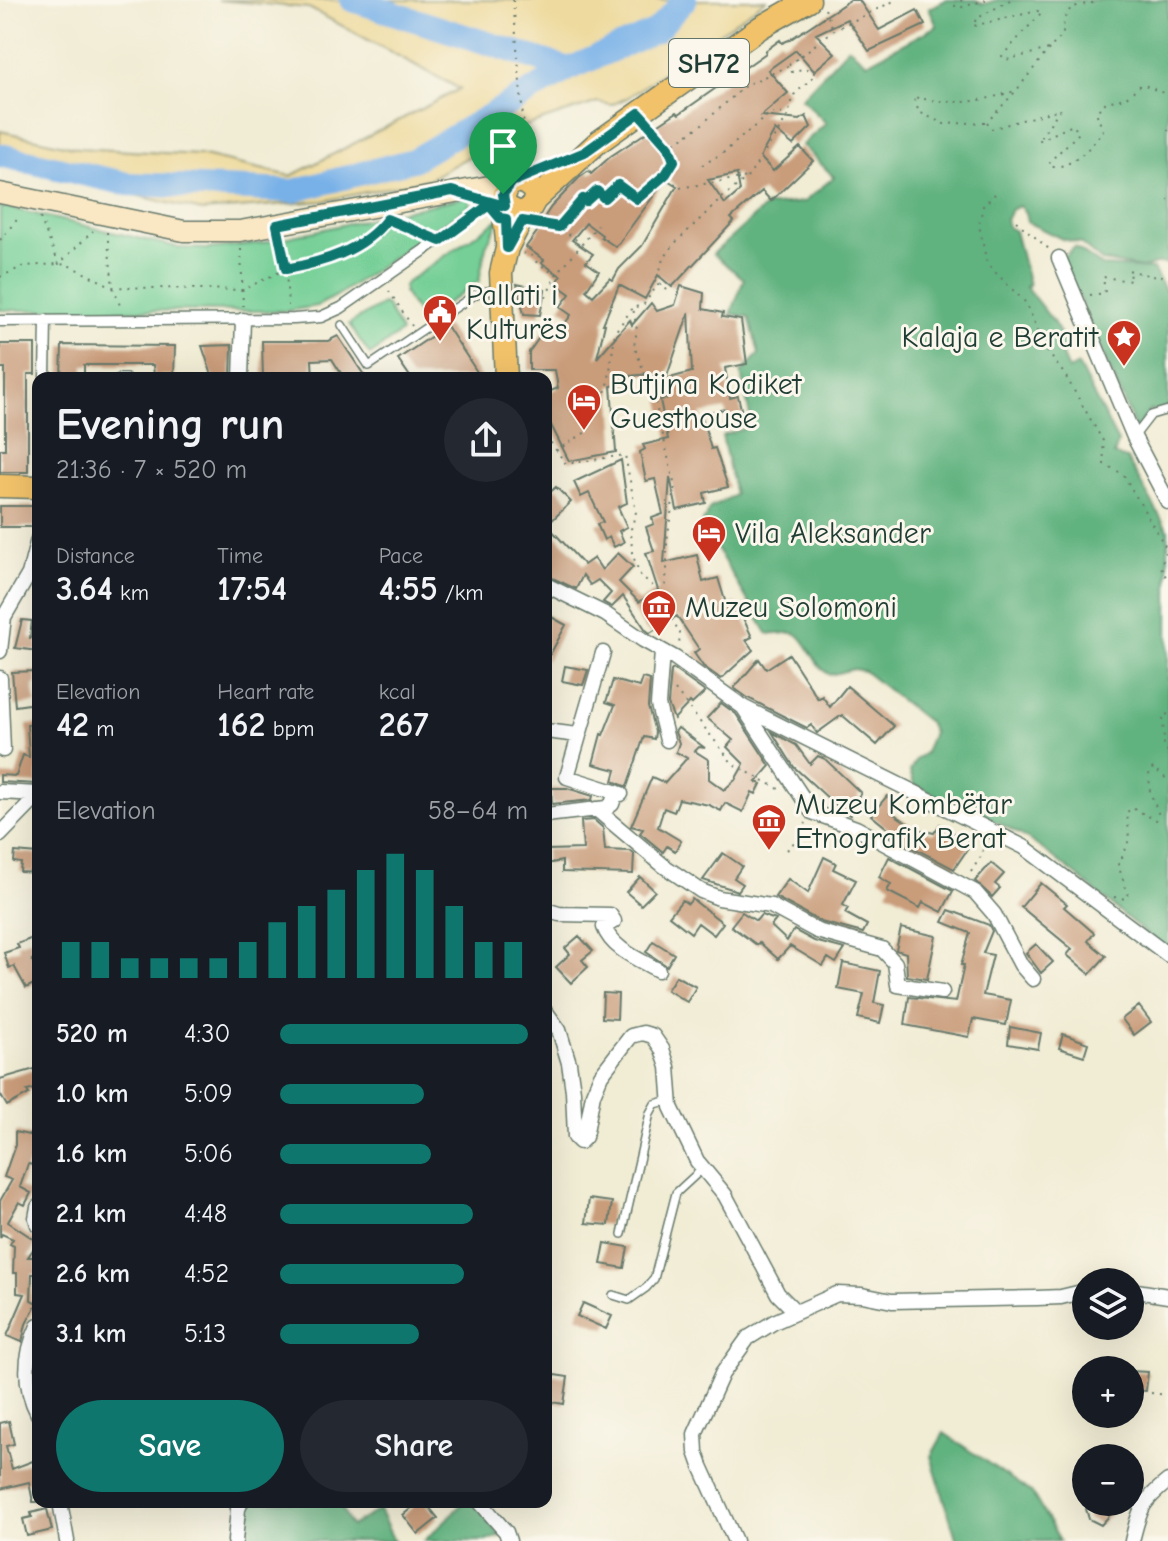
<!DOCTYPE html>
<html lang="en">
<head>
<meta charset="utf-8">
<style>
  body { margin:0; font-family:"Comic Neue",sans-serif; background:#242831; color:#f1f3f6; height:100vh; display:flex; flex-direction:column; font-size:30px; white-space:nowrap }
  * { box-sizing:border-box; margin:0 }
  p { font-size:26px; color:#9ea1a6 }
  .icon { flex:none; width:44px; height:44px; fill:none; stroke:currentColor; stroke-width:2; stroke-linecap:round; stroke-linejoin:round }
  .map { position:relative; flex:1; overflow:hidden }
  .sheet { position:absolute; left:32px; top:372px; width:520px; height:1136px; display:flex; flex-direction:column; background:#171b24; border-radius:16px; box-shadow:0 8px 32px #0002 }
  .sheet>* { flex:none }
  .controls { position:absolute; left:1072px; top:1268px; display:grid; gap:16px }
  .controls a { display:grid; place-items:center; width:72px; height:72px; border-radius:50%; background:#171b24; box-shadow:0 8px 32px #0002; font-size:40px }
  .pin { position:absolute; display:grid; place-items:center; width:68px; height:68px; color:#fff; margin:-82px -34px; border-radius:50% 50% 50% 0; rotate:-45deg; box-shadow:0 0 8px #0007 }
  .pin .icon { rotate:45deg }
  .round { display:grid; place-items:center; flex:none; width:84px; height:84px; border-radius:42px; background:#242831 }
  .head { display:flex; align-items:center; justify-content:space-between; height:136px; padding:0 24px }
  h1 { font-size:44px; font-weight:700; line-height:60px }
  .figures { display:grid; grid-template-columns:repeat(3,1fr); gap:12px; height:136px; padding:8px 24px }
  .figures div { display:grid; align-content:center }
  .figures b { font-size:34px; font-weight:700 }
  .figures small { font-size:22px; font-weight:400 }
  .figures p { font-size:22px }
  .chart { height:224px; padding:16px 24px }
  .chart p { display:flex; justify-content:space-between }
  .chart svg { width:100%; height:144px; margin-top:8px; stroke:#0f766e; stroke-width:6 }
  .button { display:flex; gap:16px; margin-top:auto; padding:16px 24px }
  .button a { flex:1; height:92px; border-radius:48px; background:#0f766e; color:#fff; font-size:32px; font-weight:700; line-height:92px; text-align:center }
  .button a+a { background:#242831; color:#f1f3f6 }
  ul { padding:0 24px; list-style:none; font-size:26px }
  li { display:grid; grid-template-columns:128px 96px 1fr; align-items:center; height:60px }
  li i { height:20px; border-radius:10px; background:#0f766e }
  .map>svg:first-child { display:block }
  .green { fill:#75cf96; stroke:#4a8665; stroke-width:2 }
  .forest { fill:#60b27f; stroke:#40785a; stroke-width:2 }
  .sand { fill:#eeda9e; stroke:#868c69; stroke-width:2 }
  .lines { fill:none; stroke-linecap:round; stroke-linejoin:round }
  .river { stroke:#78b1e8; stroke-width:24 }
  .building { fill:#c99c7a; fill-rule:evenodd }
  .service-casing { stroke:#687a6c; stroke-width:10 }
  .pedestrian-casing { stroke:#687a6c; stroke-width:13 }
  .minor-casing { stroke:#687a6c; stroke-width:17 }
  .secondary-casing { stroke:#687a6c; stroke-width:23 }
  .primary-casing { stroke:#687a6c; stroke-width:25 }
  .path { stroke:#687a6c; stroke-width:2; stroke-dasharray:2 6; stroke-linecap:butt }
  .service { stroke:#fff; stroke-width:7 }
  .pedestrian { stroke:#fff; stroke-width:10 }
  .minor { stroke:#fff; stroke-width:14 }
  .secondary { stroke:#fae7c3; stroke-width:20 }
  .primary { stroke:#f2c26a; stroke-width:22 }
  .route-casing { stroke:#fff; stroke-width:16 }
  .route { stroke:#0f766e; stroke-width:10 }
  .labels { text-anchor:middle; stroke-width:6; stroke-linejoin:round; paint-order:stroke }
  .shield { fill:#fbf7ec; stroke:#61756b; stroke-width:2 }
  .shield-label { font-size:28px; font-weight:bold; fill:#1f3d34 }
  .poi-label { font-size:30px; fill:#1f3d34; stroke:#fbf7ec; text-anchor:start }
</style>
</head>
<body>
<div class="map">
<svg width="1168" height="1541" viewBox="0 0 1168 1541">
  <rect width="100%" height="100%" fill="#fbf7ec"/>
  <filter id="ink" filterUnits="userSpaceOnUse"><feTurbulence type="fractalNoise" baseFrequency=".0125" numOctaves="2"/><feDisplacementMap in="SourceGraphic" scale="16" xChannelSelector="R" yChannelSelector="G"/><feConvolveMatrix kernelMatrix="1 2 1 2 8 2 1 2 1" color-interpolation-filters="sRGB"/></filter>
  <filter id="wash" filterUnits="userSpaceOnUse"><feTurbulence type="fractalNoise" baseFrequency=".006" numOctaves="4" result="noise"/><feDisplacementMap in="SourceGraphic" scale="32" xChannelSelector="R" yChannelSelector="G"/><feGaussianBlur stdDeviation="1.8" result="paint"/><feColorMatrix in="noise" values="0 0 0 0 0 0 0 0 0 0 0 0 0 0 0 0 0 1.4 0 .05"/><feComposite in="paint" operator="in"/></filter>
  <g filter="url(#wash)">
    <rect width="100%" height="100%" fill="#f1ecd4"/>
    <path class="green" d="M461 198H469L471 205 338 295 317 306 287 311 0 310V206L181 248 207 249 262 243Z
      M500 218 486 246 479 281 427 317 419 316 404 293V286L407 282Z
      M383 304 387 306 401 332 370 355 349 324Z"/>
    <path class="forest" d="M974 0 983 4 997 0H1168V264L1159 263 1143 268 1102 261 1080 243 1062 239 1027 222 1025 212 1019 206 1011 210 1006 220 1008 227 1015 231 1029 285 1026 287 1052 320 1070 349 1061 354 1069 370 1078 365 1118 442 1114 455 1127 459 1168 530V950C1118 914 1074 868 1021 835 988 815 948 803 914 785L910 771 916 759 925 753 933 732 928 722 864 671 853 669 830 675C814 666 811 646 798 635 790 629 777 637 767 633L702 524 710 508 735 495 722 436 752 426 741 373 759 354 749 317 731 314 744 279 713 254 766 206 804 202 834 177 802 145 826 123 801 98 849 47 867 63 937 26 929 8 946 0Z
      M1075 247 1102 266 1153 269 1168 295V415L1150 410 1136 430 1062 258Z
      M944 1433 1032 1493 1060 1541H957L931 1456Z
      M251 1502H339L351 1526 379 1510 394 1541H244Z
      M464 1502H478L487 1520 500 1536 486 1541H424Z"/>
    <path class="sand" d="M218 0H766L627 98 611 105 598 102 519 128 429 179 323 201 202 211 34 171 0 165V131L78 148 199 155 291 176 460 89 309 8Z"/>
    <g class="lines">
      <path class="river" d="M352 0 569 69 656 31 685 0
        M0 155 128 184 293 191 413 160 569 69"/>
    </g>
    <g id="blocks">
      <path class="building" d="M850 0H859L879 30 917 10 925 25 869 51 847 19 816 34 835 53 814 71 796 50 768 70 788 93 761 116 800 120 806 116 811 127 793 145 775 130 760 157 773 171 800 147 813 161 771 201 762 191 731 218 734 221 672 287 658 275 645 299 619 285 603 324H605L597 358 630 320 632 325 651 303 657 311 675 305 681 286 704 293 703 309 723 313 722 317 741 320 747 364 725 368 730 398 738 396 743 417 728 421 725 409 701 414 711 449 715 448 728 487 704 493 706 503 677 510 670 477 664 563 697 555 703 582 718 578 727 607 736 603 752 637 746 640 753 650 721 679 703 666 694 653 699 649 677 616 650 633 646 630 623 596 612 607 603 602 611 593 598 580 590 585 583 575 576 589 546 575V496L556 487 571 502 547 525 584 565 594 558 602 570 618 553 633 567 619 582 639 602 658 590 646 553 654 551 646 527 654 524 652 518 663 514 655 479 646 481 640 452 645 449 643 445 668 439 660 400 666 399 660 374 650 378 649 374 630 376V383L611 386 616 452 569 461 546 415V393L558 388 555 370H529V352L548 325 559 332 571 315 560 307 570 294 556 284 561 276 542 263 544 260 526 247 547 218 545 216 551 207 579 178 589 171 591 174 611 156 677 112 679 114 766 53 765 51 780 40 782 43 789 40ZM737 174 740 191 725 204 708 180ZM666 179 677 186 642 246 619 269 613 280 610 278 593 296 586 290 599 271 586 262 593 254 572 240 586 223 602 235 601 237 616 247ZM689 312 692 372 666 379Z
        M517 284 545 290 540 315 524 314Z
        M447 326 481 378H411L398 359Z
        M338 336 366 378H344L332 359 312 360 313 378H263L262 341H328Z
        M0 344H35V374H28V472H0V449H5V368H0Z
        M62 345 175 346 174 376H154L153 365H84V378H61Z
        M232 345 231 378H213L202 346Z
        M621 460 627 503 618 507 627 527 619 531 624 542 614 547 609 537 604 540 597 524 603 522 589 493 581 497 574 482Z
        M0 506H36L38 527H0Z
        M546 614 566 625 546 662Z
        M22 620 32 621 30 638 38 639V651L15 648Z
        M789 654 818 699 822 696 830 707 847 686 894 726 877 745 842 715 817 733 811 725 807 728 748 698 734 688 759 659 766 669Z
        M565 666 588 670 583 685 562 681Z
        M673 669 705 692 692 704 690 702 674 719 668 704 671 671Z
        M36 671V684L33 685 36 703 15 706 12 672Z
        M642 678 650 680 648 707 655 732 654 739 644 737 627 787 613 781 616 770 593 764 601 734 603 735 615 705 606 702 613 680 639 687Z
        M721 703 736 714 770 766 756 782 761 784 756 794 752 792 743 812 725 803 721 811 709 805 679 799 674 812 664 808 658 827 681 841 675 851 667 846 663 852 640 833 643 829 631 826 652 777 665 783 687 758 676 752 679 743 675 732 678 728 705 748 699 747 695 751 709 760V779L724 790 735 780 744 764 727 747 733 740 707 718Z
        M38 724V784L0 782V775L16 776 23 755 29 757 27 725Z
        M772 732 796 745 810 764 818 756 825 759 861 793 858 797 863 802 850 815 843 812 794 767Z
        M551 788H567L593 796 592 800 552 804Z
        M887 796 897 805 891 812 917 829 934 833 940 824 971 844 954 869 891 836 893 833 871 815Z
        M594 820 603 828 605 850 630 851 634 854 633 874 562 872V861L546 864V850L583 849 581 821Z
        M15 852 38 854V873L20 872 21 863 14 862Z
        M723 853 742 866 734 878 743 884 738 891 703 880Z
        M824 857 836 863 833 869 856 880 843 905 848 908 845 913 867 925 863 933 821 922 775 897 788 879 808 893Z
        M889 857 953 891 942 912 923 902 920 908 887 891 891 884 879 877Z
        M991 863 1004 874 995 884 1000 888 992 897 975 881Z
        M640 877 655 891 641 905 626 892Z
        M1041 883 1067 904 1064 907 1094 933 1088 941 1106 956 1090 974 1067 955 1072 949 1021 907Z
        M692 899 723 923 714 935 698 923 691 933 669 916 682 900 688 904Z
        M949 910 989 925 992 931 983 953 993 955 983 995 1011 1000 1006 1025 973 1019 969 1037 905 1025 909 997 956 1002 964 965H961L970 933 943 922Z
        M742 912 756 921 761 915 776 920 771 926 787 941 794 930 814 941 845 949 836 963 828 958 823 966 790 946 778 959 759 942 757 945 731 926Z
        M901 928 936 936 927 979 907 976 906 953 896 950Z
        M38 936V957L32 960 38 971V982L26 988 14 966 9 968 4 953 19 948 17 944Z
        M579 936 593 951 582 960 588 967 571 983 556 967 570 954 565 948Z
        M653 941 674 954 667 966 646 952Z
        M1036 944 1053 962 1041 973 1026 953Z
        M843 963 880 971 874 1003 884 1005 880 1023 858 1018 864 994 838 989Z
        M676 976 696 987 687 1002 667 990Z
        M603 993 618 994 617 1019 602 1018Z
        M1139 1006 1151 1022 1134 1035 1122 1019Z
        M1010 1027 1041 1033 1038 1049 1008 1044Z
        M1063 1034 1088 1043 1084 1056 1059 1048Z
        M38 1068V1088L27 1091 29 1094 7 1106 0 1094V1079Z
        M15 1132 38 1137V1166L28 1164 20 1187 31 1193 25 1205 19 1202 8 1222 38 1242 28 1257H37V1274H32L31 1300 37 1303 26 1324 22 1342 7 1336 25 1294 17 1293V1273H13L14 1246 10 1244 13 1239 2 1234 0 1238V1201L12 1180 4 1177 15 1145Z
        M589 1199 612 1202 609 1225 586 1223Z
        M605 1243 628 1247 624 1268 601 1264Z
        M583 1303 612 1316 606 1329 577 1316Z
        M1130 1371 1148 1372 1146 1391 1130 1390Z
        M548 1374 568 1377 564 1404 546 1401Z
        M9 1421 14 1444 6 1446 12 1469 38 1459V1502H33L29 1482 0 1489V1423Z
        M419 1502H425L438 1518 418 1534 403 1515Z
        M1092 1502H1122L1101 1525 1089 1519 1086 1509Z
        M47 1509 52 1530 27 1536 23 1519 32 1517 31 1513Z"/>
    </g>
  </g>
  <g filter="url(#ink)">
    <use href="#blocks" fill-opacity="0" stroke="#687a6c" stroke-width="2"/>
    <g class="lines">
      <defs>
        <path id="service" d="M342 325 369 366 476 294 499 288
          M119 378H126
          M1134 437 1151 415 1168 410
          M622 1234 650 1113 655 1104 670 1100
          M613 1295 629 1300 646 1288 654 1279 676 1193 702 1169"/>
        <path id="pedestrian" d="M0 321 294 319 321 317 341 308 489 205
          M45 378 46 320"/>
        <path id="minor" d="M1059 258 1134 437 1168 502
          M241 378 243 320
          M546 585 605 614 643 640 675 658 743 707 1024 847 1168 955
          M0 651 4 617 29 574 38 539
          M662 652 658 705 667 740
          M603 653 567 777 621 794
          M0 678 3 750
          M743 707 812 812 856 828 975 892 994 914 1021 965 1033 979
          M546 731 578 735
          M0 792 38 794
          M596 809 664 866 701 891 719 898 771 906 817 931 882 949 895 963 898 985 942 992
          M546 815 607 808 612 804 616 792
          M0 835 38 796
          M546 910 559 914 610 915 614 921 604 927C612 949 638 959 658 970
          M546 1012 559 1030 569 1063 573 1091 575 1137 580 1142 585 1137 593 1094 601 1075 631 1036 643 1033 653 1036 662 1049 668 1067 671 1107 697 1161 725 1195 778 1294 796 1312
          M38 1207 36 1218 38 1225
          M1130 1290 1168 1296
          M38 1326C24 1356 23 1385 38 1414
          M60 1502 67 1541
          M480 1502 506 1532 509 1541
          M235 1541 238 1509 241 1502
          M735 1541 701 1466 696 1452 695 1434 722 1374 748 1338 774 1322 837 1294 862 1295 892 1301 1037 1298 1061 1297 1086 1291
          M1132 1541C1140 1508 1141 1503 1168 1481"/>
        <path id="secondary" d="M0 193 184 231H240L517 181"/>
        <path id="primary" d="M535 200 597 143 761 27 809 0
          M505 206 519 213 530 209 535 200 534 190 522 181C492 182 508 225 507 247
          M506 378 501 273 507 248 526 211
          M0 486 38 487"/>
      </defs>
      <use href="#service" class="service-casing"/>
      <use href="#pedestrian" class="pedestrian-casing"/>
      <use href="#minor" class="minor-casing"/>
      <use href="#secondary" class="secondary-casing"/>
      <use href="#primary" class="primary-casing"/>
      <path class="path" d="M513 0 525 141
        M962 0 955 6 959 8 986 0
        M1010 0 976 19 973 26 1037 11 1042 12 1002 56 1006 60 1049 49 1063 35C1063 9 1070 6 1093 3L1097 0
        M825 9 833 29
        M1049 49 1016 91 987 122 991 129 1060 109 1038 141 1073 125 1079 133 1050 161V167C1073 168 1090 148 1103 131L1096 112 1106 102 1125 98 1142 84 1168 95
        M789 65 834 30 896 0
        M730 69 745 84
        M985 122 944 124 919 112 913 97C957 105 972 104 1015 91
        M653 128 669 147 700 126 746 85 788 66 792 72 805 68 816 74 794 95 787 118 749 176 722 198 674 244 661 263 659 283 644 304 633 308 637 330 634 346 654 397 675 487 667 541V570L663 605
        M1168 130V131
        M670 149 674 161 666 174 679 188 748 177
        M488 161 521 143
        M487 162 498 145 525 141
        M702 165 723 153 770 113 787 114
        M995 194 983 206 979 225 987 264 1026 303 1047 351 1065 375 1103 441 1104 464 1123 474 1166 548 1161 567 1168 581
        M1168 199V200
        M40 218 59 264 93 231
        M1016 221 1049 249
        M393 222 425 234
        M539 223 559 227 579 242
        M559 227 583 199 586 201 597 191 604 198 618 185 637 199 666 174
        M107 232 113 287 121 308
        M0 240 20 216
        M281 241 286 269 288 306
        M241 249 243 306
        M523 253 532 256 535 261 553 273
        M0 277 24 266 59 264 68 265 113 287 242 290 286 269 325 261 358 244 383 224
        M660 283 671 294
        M389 291 412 326
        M1090 295 1105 293 1103 277 1131 281 1128 270 1156 277 1168 275
        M546 297 556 275 598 225
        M546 436 566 464 625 455 636 512 631 529 632 553 640 575 652 585 680 633 679 645
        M556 451 586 432 608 386 615 332 632 309
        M675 690 733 764 781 790
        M1168 714 1163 716 1164 744 1168 752
        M787 850 799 837 806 823
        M971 872 983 853 982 842
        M1114 897 1126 899 1128 894 1118 865C1132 839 1129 839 1127 812L1132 808 1156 820 1159 815 1150 792 1149 770 1154 768 1168 780
        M1151 1393 1168 1395"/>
      <use href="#service" class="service"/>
      <use href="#pedestrian" class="pedestrian"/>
      <use href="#minor" class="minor"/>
      <use href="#secondary" class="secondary"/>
      <use href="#primary" class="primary"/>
    </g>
  </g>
  <g class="lines" filter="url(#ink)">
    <defs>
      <path id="route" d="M639 113 669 147 674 161 666 174 637 199 618 185 604 198 597 191 586 201 583 199 559 227 522 221 507 248 506 219 500 218 489 205 440 241 387 219C363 251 323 262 286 269L277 225 452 191 505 206 503 194 512 182 585 152Z"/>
    </defs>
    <use href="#route" class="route-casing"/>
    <use href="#route" class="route"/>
  </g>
  <defs>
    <symbol id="civic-pin" viewBox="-11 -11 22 30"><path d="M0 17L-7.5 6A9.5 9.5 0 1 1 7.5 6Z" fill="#c8321e" stroke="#fbf7ec"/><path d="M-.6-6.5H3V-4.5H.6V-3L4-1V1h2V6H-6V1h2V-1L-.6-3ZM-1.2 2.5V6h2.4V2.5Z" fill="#fff"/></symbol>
    <symbol id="sight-pin" viewBox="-11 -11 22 30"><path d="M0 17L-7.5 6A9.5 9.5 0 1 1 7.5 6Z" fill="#c8321e" stroke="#fbf7ec"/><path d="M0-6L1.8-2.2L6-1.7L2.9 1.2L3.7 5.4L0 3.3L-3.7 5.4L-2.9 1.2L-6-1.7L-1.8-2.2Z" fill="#fff"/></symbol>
    <symbol id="hotel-pin" viewBox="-11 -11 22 30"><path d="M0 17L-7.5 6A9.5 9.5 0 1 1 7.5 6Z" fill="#c8321e" stroke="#fbf7ec"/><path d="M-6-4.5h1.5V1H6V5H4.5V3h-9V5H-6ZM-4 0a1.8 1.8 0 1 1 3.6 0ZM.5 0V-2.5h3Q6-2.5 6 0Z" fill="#fff"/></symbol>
    <symbol id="museum-pin" viewBox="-11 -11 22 30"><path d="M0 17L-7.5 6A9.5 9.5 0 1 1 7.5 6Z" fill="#c8321e" stroke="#fbf7ec"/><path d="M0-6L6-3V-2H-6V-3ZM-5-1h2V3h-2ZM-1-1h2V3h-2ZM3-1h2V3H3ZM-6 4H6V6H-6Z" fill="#fff"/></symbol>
  </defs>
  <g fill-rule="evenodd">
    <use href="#civic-pin" x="420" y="292" width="40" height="54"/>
    <use href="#sight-pin" x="1104" y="317" width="40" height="54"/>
    <use href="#hotel-pin" x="564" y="381" width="40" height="54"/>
    <use href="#hotel-pin" x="689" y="513" width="40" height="54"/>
    <use href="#museum-pin" x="639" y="587" width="40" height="54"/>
    <use href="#museum-pin" x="749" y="801" width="40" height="54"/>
  </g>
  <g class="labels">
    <rect class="shield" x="669" y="39" width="80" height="48" rx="6"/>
    <g class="shield-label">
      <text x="709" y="73">SH72</text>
    </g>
    <g class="poi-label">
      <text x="466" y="305">Pallati i<tspan x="466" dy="34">Kulturës</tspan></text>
      <text x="1098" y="347" text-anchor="end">Kalaja e Beratit</text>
      <text x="610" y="394">Butjina Kodiket<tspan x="610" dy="34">Guesthouse</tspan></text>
      <text x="735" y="543">Vila Aleksander</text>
      <text x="685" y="617">Muzeu Solomoni</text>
      <text x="795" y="814">Muzeu Kombëtar<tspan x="795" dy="34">Etnografik Berat</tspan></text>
    </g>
  </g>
</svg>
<div class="controls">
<a><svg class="icon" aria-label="layers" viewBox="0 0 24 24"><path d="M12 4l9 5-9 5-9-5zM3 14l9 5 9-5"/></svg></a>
<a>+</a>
<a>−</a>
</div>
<div class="pin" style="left:503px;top:194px;background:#1e9e55"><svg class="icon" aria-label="arrive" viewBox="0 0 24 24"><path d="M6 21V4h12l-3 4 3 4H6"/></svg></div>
<section class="sheet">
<div class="head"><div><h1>Evening run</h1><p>21:36 · 7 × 520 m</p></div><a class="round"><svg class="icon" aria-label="share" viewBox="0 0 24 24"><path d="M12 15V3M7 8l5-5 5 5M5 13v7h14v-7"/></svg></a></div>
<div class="figures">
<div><p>Distance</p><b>3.64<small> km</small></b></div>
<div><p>Time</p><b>17:54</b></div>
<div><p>Pace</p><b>4:55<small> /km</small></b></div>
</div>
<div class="figures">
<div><p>Elevation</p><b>42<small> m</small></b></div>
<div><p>Heart rate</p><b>162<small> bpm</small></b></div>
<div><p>kcal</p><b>267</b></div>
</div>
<div class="chart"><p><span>Elevation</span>58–64 m</p>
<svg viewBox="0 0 160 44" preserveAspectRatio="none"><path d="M5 44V33M15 44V33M25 44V38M35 44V38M45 44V38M55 44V38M65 44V33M75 44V27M85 44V22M95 44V17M105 44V11M115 44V6M125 44V11M135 44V22M145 44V33M155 44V33"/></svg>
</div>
<ul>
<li><b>520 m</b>4:30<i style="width:100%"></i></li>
<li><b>1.0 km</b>5:09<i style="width:58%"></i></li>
<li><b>1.6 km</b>5:06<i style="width:61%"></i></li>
<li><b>2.1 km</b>4:48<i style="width:78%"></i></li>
<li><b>2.6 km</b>4:52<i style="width:74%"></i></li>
<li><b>3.1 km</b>5:13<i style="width:56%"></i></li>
</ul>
<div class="button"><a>Save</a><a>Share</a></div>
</section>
</div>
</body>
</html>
